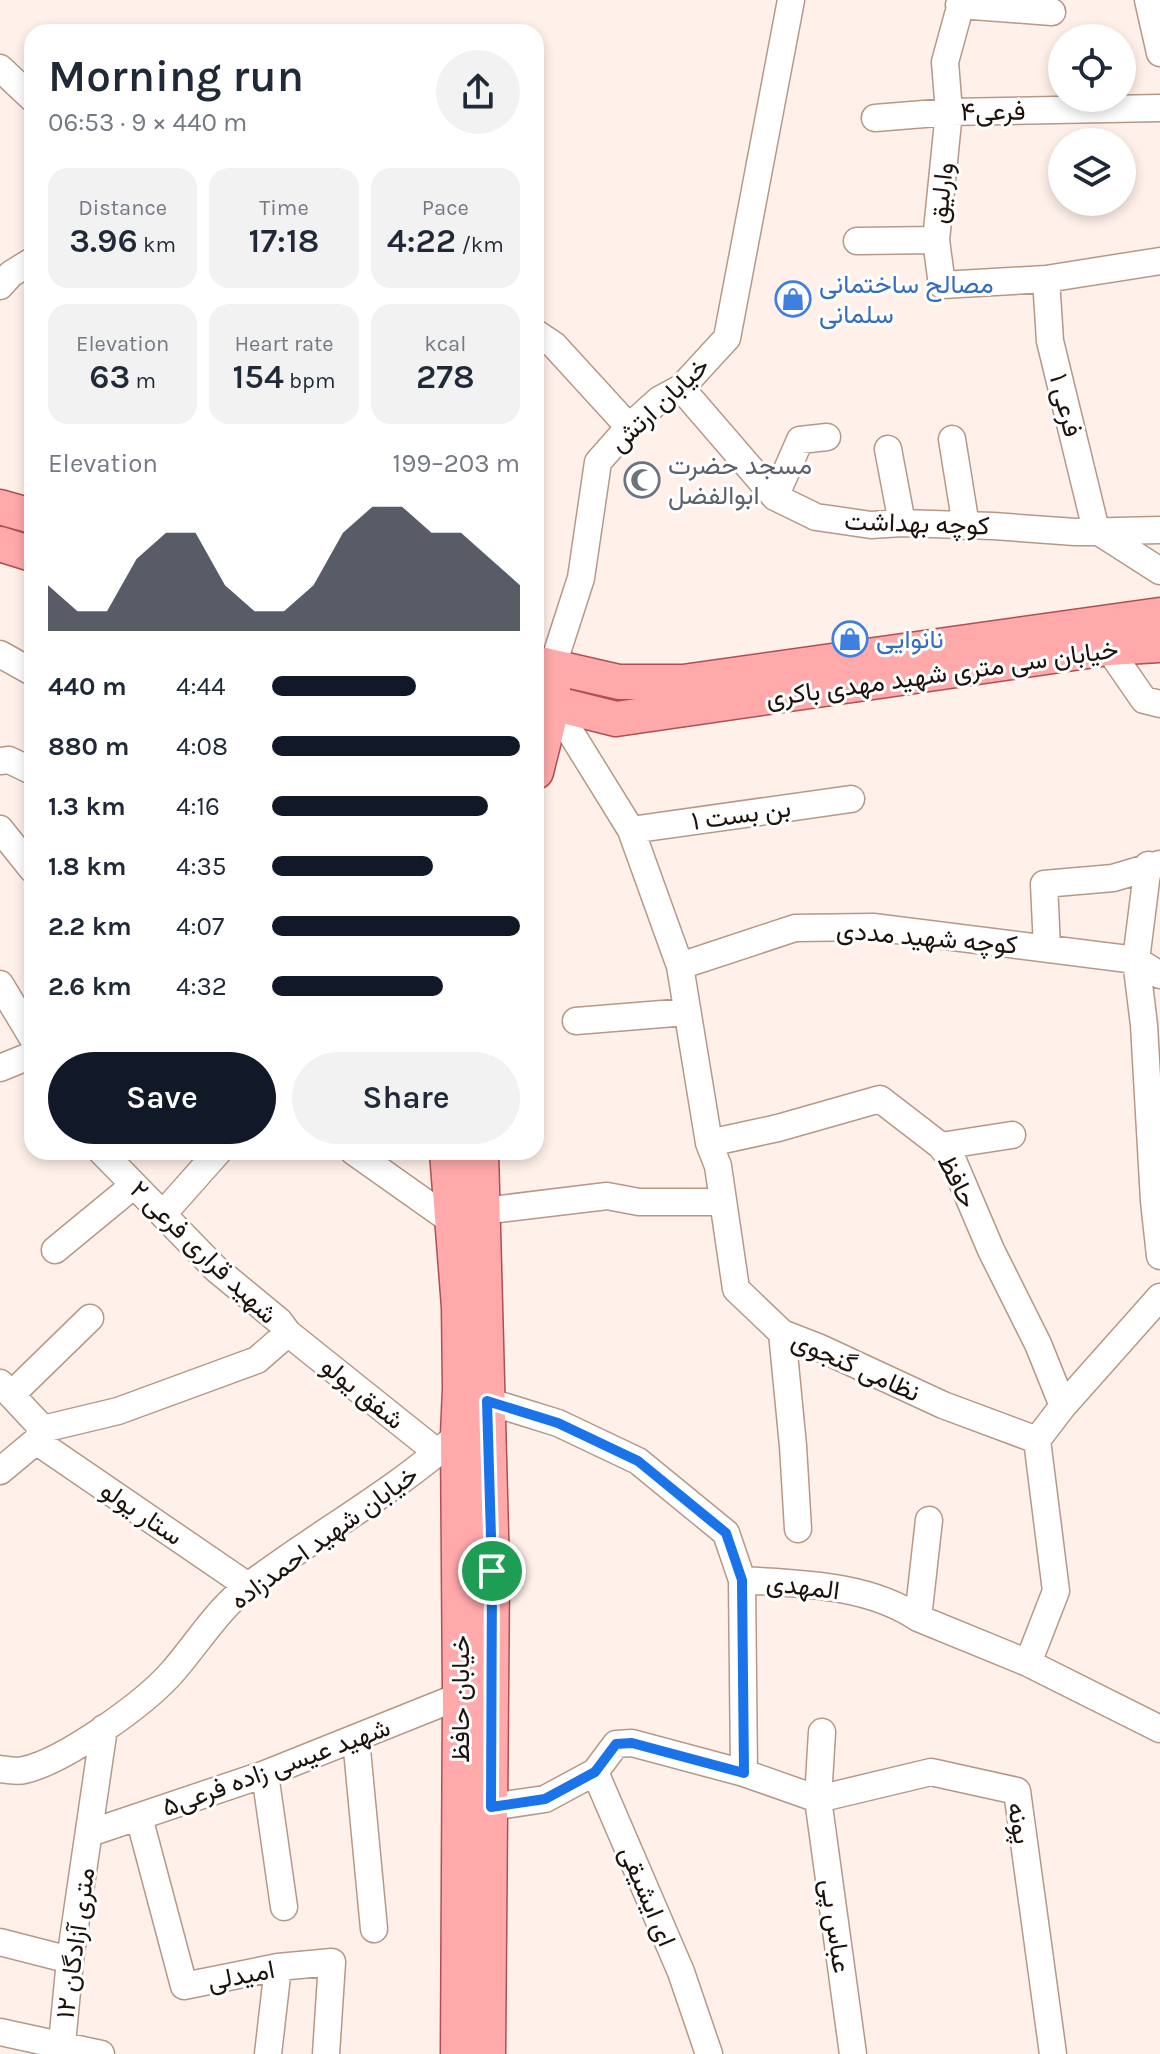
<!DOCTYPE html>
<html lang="en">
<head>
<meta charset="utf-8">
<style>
  body { margin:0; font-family:Karla,Vazirmatn,sans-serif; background:#f2f2f3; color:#1f2937; height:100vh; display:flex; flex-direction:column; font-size:30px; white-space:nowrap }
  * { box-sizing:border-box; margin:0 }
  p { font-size:26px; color:#747a83 }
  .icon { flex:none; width:44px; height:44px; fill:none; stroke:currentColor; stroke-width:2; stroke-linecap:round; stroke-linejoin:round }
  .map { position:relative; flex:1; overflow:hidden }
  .sheet { position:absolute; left:24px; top:24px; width:520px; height:1136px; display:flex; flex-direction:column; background:#fff; border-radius:24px; box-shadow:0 4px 12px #0003 }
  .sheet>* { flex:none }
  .buttons { position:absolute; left:1048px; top:24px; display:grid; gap:16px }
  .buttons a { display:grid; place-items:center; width:88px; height:88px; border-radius:50%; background:#fff; box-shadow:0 4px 12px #0003; font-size:40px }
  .pin { position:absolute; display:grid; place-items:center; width:68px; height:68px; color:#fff; margin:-34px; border:4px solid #fff; border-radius:50%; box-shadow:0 2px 8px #0007 }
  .round { display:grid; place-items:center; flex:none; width:84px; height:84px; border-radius:42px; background:#f2f2f3 }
  .head { display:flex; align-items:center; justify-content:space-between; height:136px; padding:0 24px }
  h1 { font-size:44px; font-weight:600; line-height:60px }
  .stats { display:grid; grid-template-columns:repeat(3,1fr); gap:12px; height:136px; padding:8px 24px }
  .stats div { display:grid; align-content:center; border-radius:20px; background:#f2f2f3; text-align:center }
  .stats b { font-size:34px; font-weight:600 }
  .stats small { font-size:22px; font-weight:400 }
  .stats p { font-size:22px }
  .chart { height:224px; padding:16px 24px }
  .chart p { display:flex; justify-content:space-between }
  .chart svg { width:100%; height:144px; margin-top:8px; fill:#111827; opacity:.7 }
  .primary-button { display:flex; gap:16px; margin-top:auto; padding:16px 24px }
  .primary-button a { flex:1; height:92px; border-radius:48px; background:#111827; color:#fff; font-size:32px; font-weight:600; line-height:92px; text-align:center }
  .primary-button a+a { background:#f2f2f3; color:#1f2937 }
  ul { padding:0 24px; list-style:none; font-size:26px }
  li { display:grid; grid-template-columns:128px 96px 1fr; align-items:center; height:60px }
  li i { height:20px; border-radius:10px; background:#111827 }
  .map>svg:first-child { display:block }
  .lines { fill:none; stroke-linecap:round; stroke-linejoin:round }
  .minor-casing { stroke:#b69887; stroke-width:29 }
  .major-casing { stroke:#b04f4f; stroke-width:37 }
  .minor { stroke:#fff; stroke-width:26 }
  .major { stroke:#ffa9ab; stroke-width:34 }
  .route-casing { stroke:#fff; stroke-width:16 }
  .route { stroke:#1a73e8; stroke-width:10 }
  .labels { text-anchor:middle; stroke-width:6; stroke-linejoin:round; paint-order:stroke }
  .street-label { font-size:26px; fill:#1d120c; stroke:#fff }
  .shop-label { font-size:26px; fill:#366cbe; stroke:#fff; text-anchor:start }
  .worship-label { font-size:26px; fill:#5b616d; stroke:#fff; text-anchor:start }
</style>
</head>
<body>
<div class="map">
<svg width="1160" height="2054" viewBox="0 0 1160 2054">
  <rect width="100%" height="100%" fill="#fff1ea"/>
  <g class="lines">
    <defs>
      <path id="minor" d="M962 0 945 62 949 112 936 240 942 285 1046 279 1160 261
        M1148 0 1160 53
        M959 5 1052 12
        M0 68 32 98
        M875 118 949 112 1160 108
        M857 241 936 240
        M1046 279 1050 341 1096 530 1160 571
        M0 286 11 274 32 261
        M536 333 554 345 629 427
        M681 388 775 497 816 517 871 525 902 523 993 526 1075 532 1160 530
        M952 439 966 526
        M888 449 902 523
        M775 497 800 440 827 437
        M1108 648 1144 700 1160 704
        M0 654 32 672
        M552 668 581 578 598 462 629 427 659 400 681 388 727 338 791 0
        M553 704 631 830 680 966 795 928 873 927 1136 960 1160 975
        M0 761 9 760 32 771
        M0 829 32 869
        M631 830 851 799
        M1148 865 1136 960 1144 1025 1154 1201 1160 1256
        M1047 948 1044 884 1113 878 1160 864
        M680 966 709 1143 718 1166 736 1289 782 1333 818 1347 943 1405 1037 1440 1056 1591 1028 1663
        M0 984 32 1037
        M576 1021 687 1012
        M0 1068 32 1055
        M709 1143 778 1128 880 1099 941 1146 954 1163 991 1250 1038 1344 1063 1406 1037 1440
        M941 1146 1012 1135
        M354 1152 453 1222
        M483 1211 607 1196 639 1202H723
        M163 1214 218 1152
        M55 1250 134 1185
        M288 1333 438 1453
        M782 1333 793 1446 798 1529
        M0 1383 43 1429 36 1441 0 1471
        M11 1395 90 1318
        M487 1401 558 1423 638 1461 726 1533 742 1580 744 1773 632 1743 616 1744 595 1772 681 1972 709 2054
        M1063 1406 1160 1297
        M43 1429 118 1411 257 1360 288 1333 279 1321 216 1269 102 1152
        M36 1441 248 1586
        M742 1580C801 1584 867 1584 918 1618L1028 1663 1160 1729
        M918 1618 929 1520
        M822 1732 818 1799 853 2054
        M356 1739 374 1929
        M0 1769C7 1770 17 1772 24 1770 65 1761 147 1702 174 1670 199 1641 220 1606 251 1584 319 1533 394 1492 458 1435
        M744 1773 818 1799
        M265 1774 284 1907
        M818 1799 931 1772 1017 1791 1053 2054
        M491 1807 545 1799 595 1772
        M139 1817 184 1986 278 1967 332 1962 326 2054
        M90 1833 265 1774 460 1696
        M0 1942 70 1960
        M0 2032 101 2054
        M61 2054 70 1960 104 1728
        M268 2054 278 1967"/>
      <path id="major" d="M0 507 32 516
        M0 544 32 554
        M536 663 619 682H683L1160 615
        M536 699 616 719 1108 648 1160 645
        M536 772 553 704V683
        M447 1152 459 1307 460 1388 458 1435 460 1696 458 2054
        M481 1152 492 1571 488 2054"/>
    </defs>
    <use href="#minor" class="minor-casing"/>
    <use href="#major" class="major-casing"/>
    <use href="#minor" class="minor"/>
    <use href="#major" class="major"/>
  </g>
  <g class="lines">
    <defs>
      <path id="route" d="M487 1401 558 1423 638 1461 726 1533 742 1580 744 1773 632 1743 616 1744 595 1772 545 1799 491 1807 492 1571Z"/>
    </defs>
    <use href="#route" class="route-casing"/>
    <use href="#route" class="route"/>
  </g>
  <defs>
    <symbol id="shop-ring" viewBox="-11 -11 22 22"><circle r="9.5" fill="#fff" stroke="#3f7fe0" stroke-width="1.5"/><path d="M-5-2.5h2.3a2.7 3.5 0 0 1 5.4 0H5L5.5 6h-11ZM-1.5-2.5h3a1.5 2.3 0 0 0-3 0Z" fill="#3f7fe0"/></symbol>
    <symbol id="mosque-ring" viewBox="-11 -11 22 22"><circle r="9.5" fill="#fff" stroke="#6b7280" stroke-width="1.5"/><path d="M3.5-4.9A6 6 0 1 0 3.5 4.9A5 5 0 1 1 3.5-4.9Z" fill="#6b7280"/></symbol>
  </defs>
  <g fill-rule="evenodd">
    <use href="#shop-ring" x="773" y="279" width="40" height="40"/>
    <use href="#mosque-ring" x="622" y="460" width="40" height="40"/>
    <use href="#shop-ring" x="830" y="619" width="40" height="40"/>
  </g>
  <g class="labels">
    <g class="street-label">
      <text transform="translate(993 111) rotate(-1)" y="9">فرعی۴</text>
      <text transform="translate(941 193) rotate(-84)" y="9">وارلیق</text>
      <text transform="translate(659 404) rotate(-43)" y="9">خیابان ارتش</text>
      <text transform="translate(1066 405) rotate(76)" y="9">فرعی ۱</text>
      <text transform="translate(917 523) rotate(2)" y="9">کوچه بهداشت</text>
      <text transform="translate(942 673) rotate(-8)" y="9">خیابان سی متری شهید مهدی باکری</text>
      <text transform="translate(741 814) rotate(-8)" y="9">بن بست ۱</text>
      <text transform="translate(927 937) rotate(5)" y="9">کوچه شهید مددی</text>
      <text transform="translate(958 1181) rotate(63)" y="9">حافظ</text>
      <text transform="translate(204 1252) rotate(44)" y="9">شهید قراری فرعی ۲</text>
      <text transform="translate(856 1366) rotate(24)" y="9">نظامی گنجوی</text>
      <text transform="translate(363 1393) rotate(39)" y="9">شفق یولو</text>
      <text transform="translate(142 1513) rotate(34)" y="9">ستار یولو</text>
      <text transform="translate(324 1537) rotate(-36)" y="9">خیابان شهید احمدزاده</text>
      <text transform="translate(803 1586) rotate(7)" y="9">المهدی</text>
      <text transform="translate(460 1699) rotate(-90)" y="9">خیابان حافظ</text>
      <text transform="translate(276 1767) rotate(-20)" y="9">شهید عیسی زاده فرعی۵</text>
      <text transform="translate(1020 1823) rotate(80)" y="9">پونه</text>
      <text transform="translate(648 1896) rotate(67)" y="9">ای ایشیقی</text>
      <text transform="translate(836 1926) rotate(82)" y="9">عباس پی</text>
      <text transform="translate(75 1943) rotate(-82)" y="9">۱۲ متری آزادگان</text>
      <text transform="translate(241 1975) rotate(-11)" y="9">امیدلی</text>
    </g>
    <g class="shop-label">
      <text x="819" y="293">مصالح ساختمانی<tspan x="819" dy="30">سلمانی</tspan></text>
      <text x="876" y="648">نانوایی</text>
    </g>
    <g class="worship-label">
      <text x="668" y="474">مسجد حضرت<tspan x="668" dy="30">ابوالفضل</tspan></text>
    </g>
  </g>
</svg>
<div class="buttons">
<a><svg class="icon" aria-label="locate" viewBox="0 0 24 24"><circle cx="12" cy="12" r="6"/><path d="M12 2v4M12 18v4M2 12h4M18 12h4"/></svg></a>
<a><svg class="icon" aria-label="layers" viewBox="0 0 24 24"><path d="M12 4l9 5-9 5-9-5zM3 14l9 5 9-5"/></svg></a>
</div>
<div class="pin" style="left:492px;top:1571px;background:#1e9e55"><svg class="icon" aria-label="arrive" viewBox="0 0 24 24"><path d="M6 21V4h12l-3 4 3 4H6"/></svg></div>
<section class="sheet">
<div class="head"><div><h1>Morning run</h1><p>06:53 · 9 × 440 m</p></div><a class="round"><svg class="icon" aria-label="share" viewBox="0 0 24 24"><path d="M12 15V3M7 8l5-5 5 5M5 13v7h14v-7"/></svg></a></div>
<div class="stats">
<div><p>Distance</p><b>3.96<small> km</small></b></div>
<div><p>Time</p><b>17:18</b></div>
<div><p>Pace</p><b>4:22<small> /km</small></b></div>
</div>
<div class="stats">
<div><p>Elevation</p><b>63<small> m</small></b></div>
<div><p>Heart rate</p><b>154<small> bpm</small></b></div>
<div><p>kcal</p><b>278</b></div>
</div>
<div class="chart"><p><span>Elevation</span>199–203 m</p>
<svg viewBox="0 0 160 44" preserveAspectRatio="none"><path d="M0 44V30L10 38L20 38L30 22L40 14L50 14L60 30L70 38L80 38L90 30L100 14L110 6L120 6L130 14L140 14L150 22L160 30V44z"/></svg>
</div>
<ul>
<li><b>440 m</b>4:44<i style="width:58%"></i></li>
<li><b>880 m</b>4:08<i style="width:100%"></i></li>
<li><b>1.3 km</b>4:16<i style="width:87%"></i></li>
<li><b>1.8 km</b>4:35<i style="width:65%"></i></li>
<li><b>2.2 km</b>4:07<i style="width:100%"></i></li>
<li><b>2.6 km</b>4:32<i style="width:69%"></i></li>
</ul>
<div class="primary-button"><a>Save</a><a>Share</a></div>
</section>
</div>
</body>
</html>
